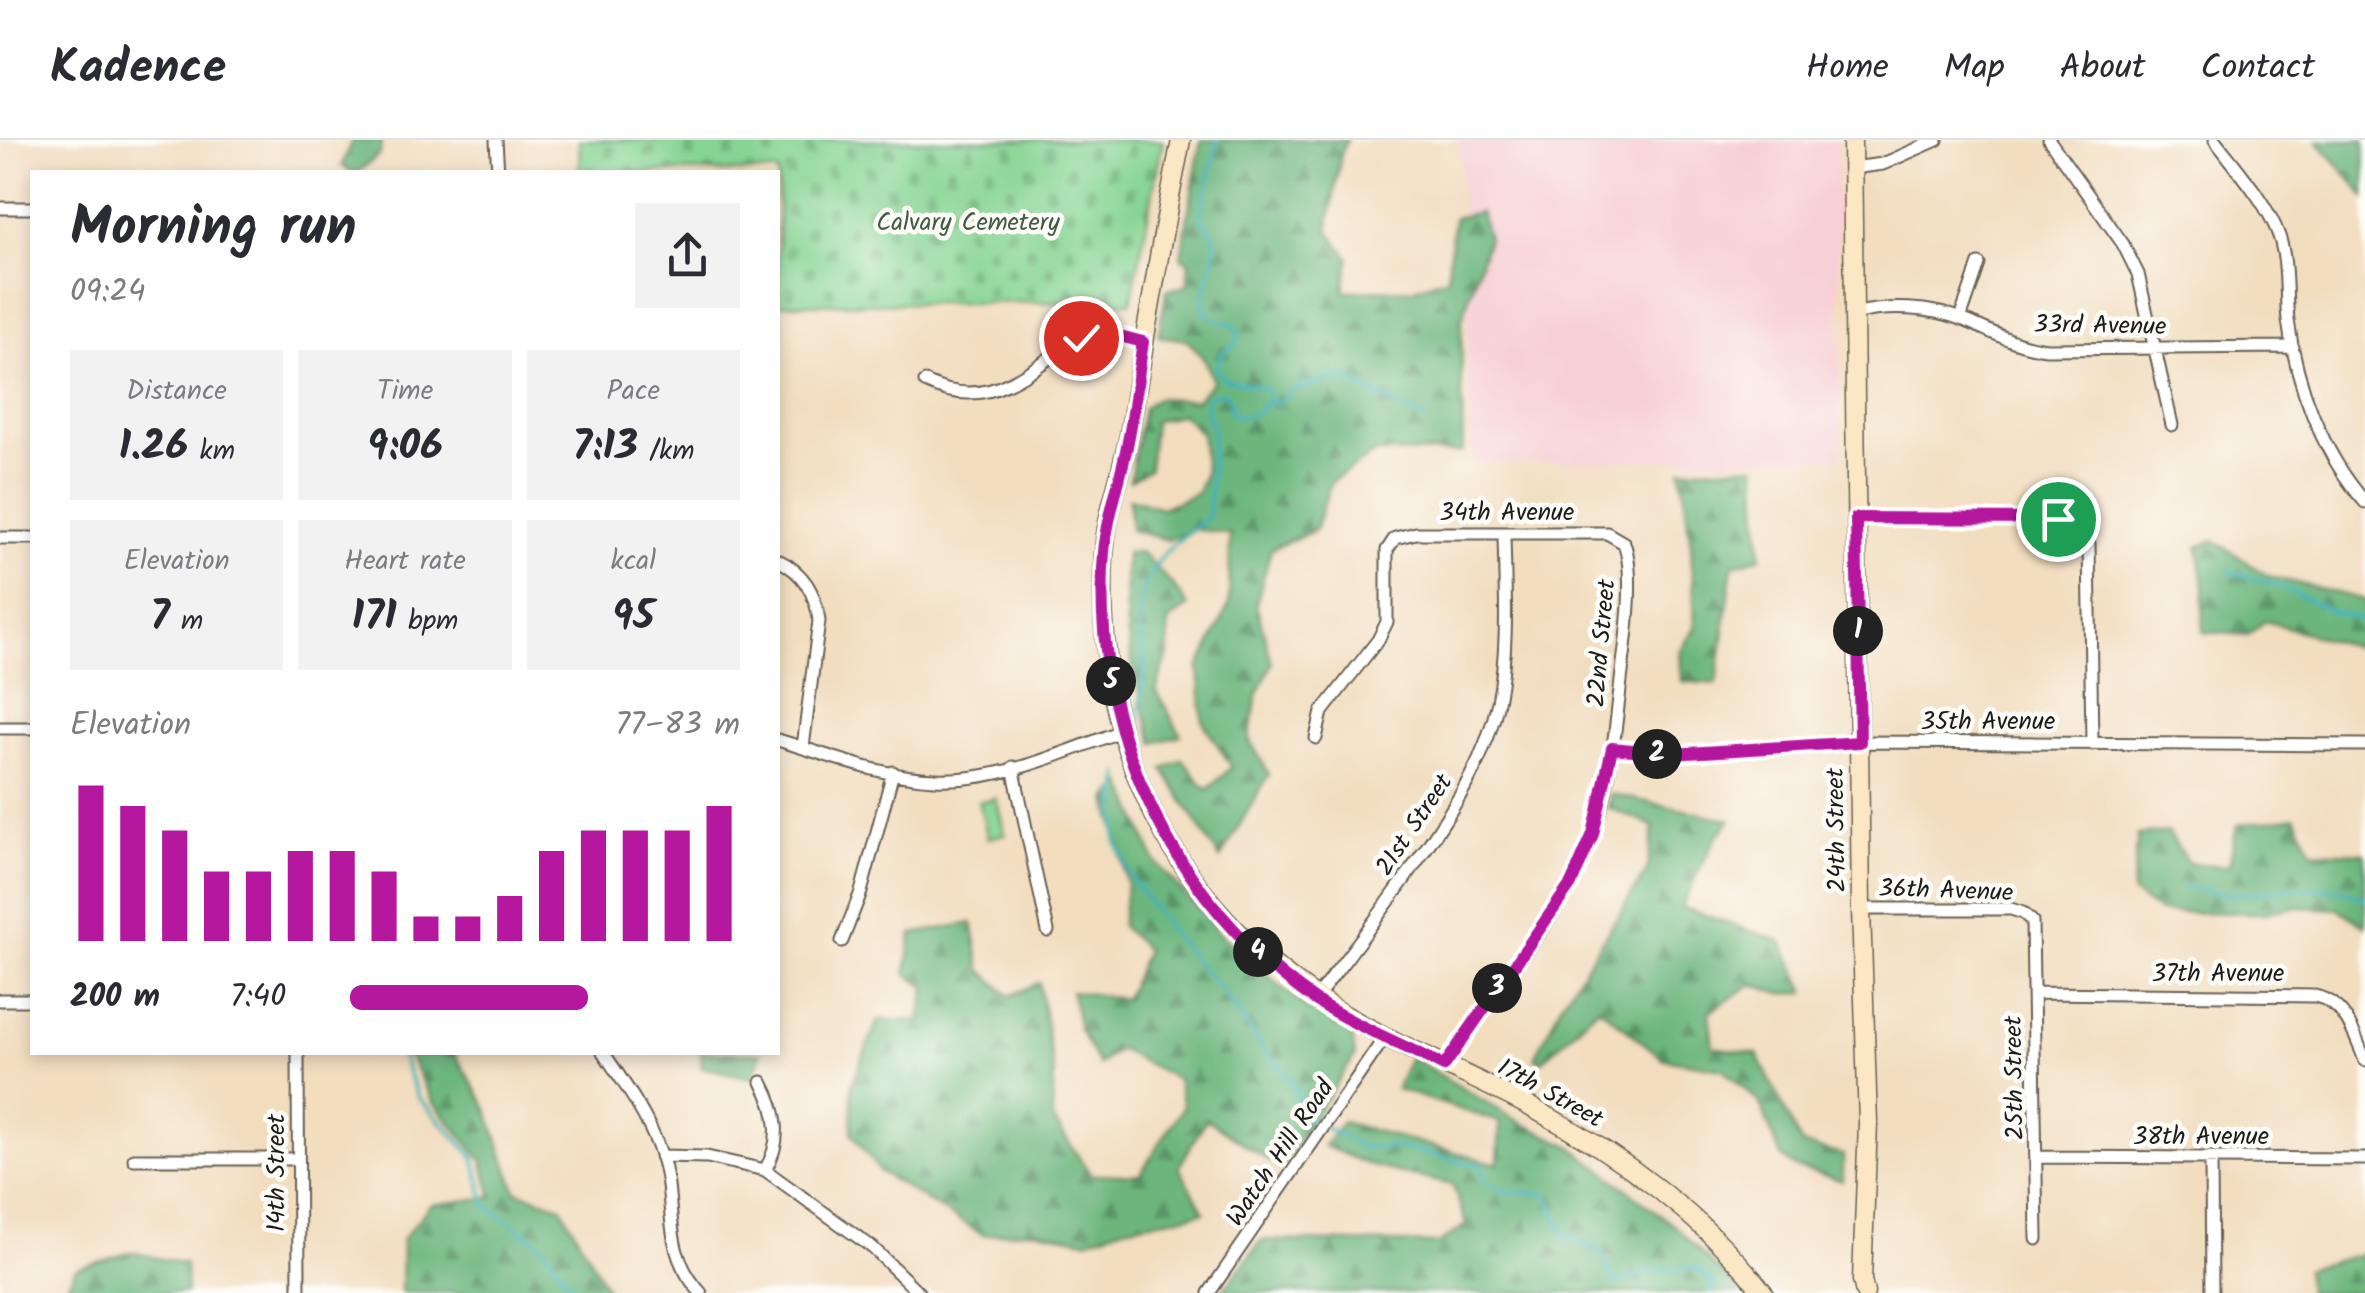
<!DOCTYPE html>
<html lang="en">
<head>
<meta charset="utf-8">
<style>
  body { margin:0; font-family:Kalam,sans-serif; background:#f2f2f3; color:#2b2b33; height:100vh; display:flex; flex-direction:column; font-size:38px; white-space:nowrap }
  * { box-sizing:border-box; margin:0 }
  p { font-size:32px; color:#7c7c81 }
  .icon { flex:none; width:55px; height:55px; fill:none; stroke:currentColor; stroke-width:2; stroke-linecap:round; stroke-linejoin:round }
  .map { position:relative; flex:1; overflow:hidden }
  .drawer { position:absolute; left:30px; top:30px; width:750px; height:885px; display:flex; flex-direction:column; background:#fff; border-radius:0px; box-shadow:0 5px 15px #0003 }
  .drawer>* { flex:none }
  .pin { position:absolute; display:grid; place-items:center; width:85px; height:85px; color:#fff; margin:-42px; border:5px solid #fff; border-radius:50%; box-shadow:0 2px 10px #0007 }
  .km { position:absolute; width:50px; height:50px; margin:-25px; border-radius:50%; background:#222; color:#fff; font-size:28px; line-height:50px; text-align:center }
  .round { display:grid; place-items:center; flex:none; width:105px; height:105px; border-radius:0px; background:#f2f2f3 }
  .head { display:flex; align-items:center; justify-content:space-between; height:170px; padding:0 40px }
  h1 { font-size:55px; font-weight:800; line-height:75px }
  .metrics { display:grid; grid-template-columns:repeat(3,1fr); gap:15px; height:170px; padding:10px 40px }
  .metrics div { display:grid; align-content:center; border-radius:0px; background:#f2f2f3; text-align:center }
  .metrics b { font-size:42px; font-weight:800 }
  .metrics small { font-size:28px; font-weight:400 }
  .metrics p { font-size:28px }
  .chart { height:280px; padding:20px 40px }
  .chart p { display:flex; justify-content:space-between }
  .chart svg { width:100%; height:180px; margin-top:10px; stroke:#b5179e; stroke-width:6 }
  ul { padding:0 40px; list-style:none; font-size:32px }
  li { display:grid; grid-template-columns:160px 120px 1fr; align-items:center; height:75px }
  li i { height:25px; border-radius:12px; background:#b5179e }
  header { display:flex; align-items:center; gap:60px; box-sizing:border-box; height:140px; padding:0 50px; background:#fff; border-bottom:2px solid #e1e1e2 }
  header strong { font-size:48px }
  nav { display:flex; gap:55px; margin-inline-start:auto; font-size:35px }
  .map>svg:first-child { display:block }
  .built { fill:#f7cfd5 }
  .forest { fill:url(#forest-firs); stroke:#44694c; stroke-width:2.5 }
  .cemetery { fill:url(#cemetery-stones); stroke:#507858; stroke-width:2.5 }
  .pitch { fill:#85d493; stroke:#507858; stroke-width:2.5 }
  .lines { fill:none; stroke-linecap:round; stroke-linejoin:round }
  .stream { stroke:#44b4ba; stroke-width:4 }
  .street-casing { stroke:#676055; stroke-width:15 }
  .secondary-casing { stroke:#676055; stroke-width:21 }
  .street { stroke:#fff; stroke-width:11 }
  .secondary { stroke:#fbe7c3; stroke-width:18 }
  .route-casing { stroke:#fff; stroke-width:20 }
  .route { stroke:#b5179e; stroke-width:12 }
  .labels { text-anchor:middle; stroke-width:9; stroke-linejoin:round; paint-order:stroke }
  .park-label { font-size:25px; fill:#415c46; stroke:#fdfcf7 }
  .street-label { font-size:25px; fill:#1c1c1c; stroke:#fdfcf7 }
</style>
</head>
<body>
<header>
<strong>Kadence</strong>
<nav><a>Home</a><a>Map</a><a>About</a><a>Contact</a></nav>
</header>
<div class="map">
<svg width="2365" height="1153" viewBox="0 0 2365 1153">
  <defs>
    <pattern id="forest-firs" width="22" height="20" patternUnits="userSpaceOnUse" patternTransform="scale(2.5)"><rect width="22" height="20" fill="#6cb67d"/><path d="M5 1l3.5 6h-7zM16 11l3.5 6h-7z" fill="#589366"/></pattern>
    <pattern id="cemetery-stones" width="16" height="16" patternUnits="userSpaceOnUse" patternTransform="scale(2.5)"><rect width="16" height="16" fill="#85d493"/><path d="M2 7V4a2 2 0 0 1 4 0v3zM10 15v-3a2 2 0 0 1 4 0v3z" fill="#72b57e"/></pattern>
  </defs>
  <rect width="100%" height="100%" fill="#fdfcf7"/>
  <filter id="ink" filterUnits="userSpaceOnUse"><feTurbulence type="fractalNoise" baseFrequency=".01" numOctaves="2"/><feDisplacementMap in="SourceGraphic" scale="20" xChannelSelector="R" yChannelSelector="G"/><feConvolveMatrix kernelMatrix="1 2 1 2 8 2 1 2 1" color-interpolation-filters="sRGB"/></filter>
  <filter id="wash" filterUnits="userSpaceOnUse"><feTurbulence type="fractalNoise" baseFrequency=".0048" numOctaves="4" result="noise"/><feDisplacementMap in="SourceGraphic" scale="40" xChannelSelector="R" yChannelSelector="G"/><feGaussianBlur stdDeviation="2.25" result="paint"/><feColorMatrix in="noise" values="0 0 0 0 0 0 0 0 0 0 0 0 0 0 0 0 0 1.4 0 .05"/><feComposite in="paint" operator="in"/></filter>
  <g filter="url(#wash)">
    <rect width="100%" height="100%" fill="#f2ddbf"/>
    <path class="built" d="M1459 0H1837L1841 318 1472 323Z"/>
    <path class="forest" d="M352 0H382L380 14 358 32H351L342 25Z
      M1201 0H1347L1341 14 1328 90 1349 118 1344 151 1412 149 1447 137 1454 78 1480 72 1488 98 1461 182 1463 312 1375 313 1331 342 1315 390 1271 409 1256 464 1272 523 1257 556 1249 599 1269 634 1220 719 1163 629 1182 619 1207 650 1232 627 1203 582 1199 528 1229 465 1230 394 1194 389 1168 400 1131 390 1129 358 1162 368 1197 353 1205 332 1201 293 1182 274 1154 281 1149 329 1130 340 1143 268 1157 258 1196 260 1213 241 1204 219 1187 200 1158 196 1167 150 1187 146 1189 122 1181 117Z
      M2317 0H2364L2365 57Z
      M1756 325 1761 417 1733 425 1717 544 1682 541 1680 512 1695 487 1691 406 1681 329Z
      M2214 400 2268 436 2365 460V510L2265 481 2248 495 2203 492 2204 446 2198 407Z
      M1141 412 1173 445 1188 466 1168 482 1169 512 1156 550 1181 595 1154 603C1131 533 1122 487 1126 413Z
      M1123 642 1155 721 1227 801 1297 860 1352 896 1355 916 1280 1028 1206 979 1179 1027 1204 1072 1124 1087 1087 1100 1033 1090 983 1095 879 1031 852 993V944L878 880 920 881 926 847 906 834 912 794 972 783 981 830 1010 856 1039 843 1054 934 1052 978 1091 1035 1140 1034 1183 967 1177 939 1118 909 1099 925 1079 889 1071 851 1125 859 1146 810 1121 786 1127 744 1108 659Z
      M1610 654 1731 680 1716 697 1681 767 1781 801 1806 852 1781 854 1753 844 1709 872 1713 907 1757 914 1802 1005 1843 1015V1041L1797 1028 1781 1017 1760 963 1723 929 1664 919 1599 867 1542 921 1535 918 1562 862 1647 731 1654 686 1608 668Z
      M2295 677 2312 711 2365 713V786L2339 769 2295 767 2264 773 2159 772 2132 753 2138 695 2168 692 2188 723 2229 726 2237 685Z
      M396 913H454L486 966 516 1051 561 1066 609 1153H401L402 1100 430 1065 493 1057 482 1020 433 962 410 917Z
      M701 913V912L761 913 753 938 701 927Z
      M1410 917 1521 983 1571 1006 1677 1088 1741 1153H1221L1262 1100 1438 1104 1466 1085 1453 1045 1372 1026 1324 1006 1342 982 1498 1024 1500 982 1396 949Z
      M131 1112 185 1124 186 1153H64L75 1129Z
      M2365 1113V1153H2307L2306 1129Z"/>
    <path class="cemetery" d="M579 0H1163L1131 162 778 164V32H580Z"/>
    <path class="pitch" d="M996 658 1005 694 988 698 979 662Z"/>
    <g class="lines">
      <path class="stream" d="M1267 263H1278L1295 249 1342 237 1425 279
        M2229 431 2282 447 2327 469 2365 481
        M1143 606C1133 582 1143 555 1144 529 1145 514 1139 498 1139 483 1138 435 1169 402 1208 378L1213 292 1205 268 1209 255 1224 252 1230 259 1231 274 1241 278 1258 272 1269 258 1265 248 1224 239 1215 228 1223 212 1237 204 1239 193 1231 183C1179 180 1217 131 1215 104 1215 94 1206 85 1200 76L1218 0
        M1120 633 1115 675 1117 703 1130 736 1173 796 1218 846 1264 910 1290 938 1306 977 1361 1007H1396L1482 1026 1485 1041 1502 1051 1547 1054 1564 1093 1602 1113 1614 1145 1648 1131 1696 1128 1714 1144 1710 1153
        M2183 747 2232 755 2288 748 2339 749 2365 758
        M400 912 418 957 474 1017 486 1066 541 1104 577 1153"/>
    </g>
  </g>
  <g filter="url(#ink)">
    <g class="lines">
      <defs>
        <path id="street" d="M496 0 498 32
          M2049 0 2123 104 2138 134 2172 285
          M2215 0C2237 29 2267 62 2279 96 2288 122 2285 153 2288 180 2296 244 2322 313 2365 362
          M1852 28 1883 24 1937 0
          M0 68H32
          M1854 174C1888 165 1930 167 1964 180 1992 192 2015 205 2046 209L2293 207
          M1960 179 1979 124
          M925 242C974 266 1008 248 1048 219 1058 211 1069 202 1081 198 1104 191 1121 197 1143 202
          M1856 378 2058 379 2081 384 2089 404 2092 604
          M0 398H32
          M778 420C803 432 816 453 819 481L803 607
          M0 588H32
          M1316 598 1322 572 1378 500 1387 482V410L1395 398 1416 393H1607L1624 403C1635 432 1627 492 1623 524 1615 588 1611 659 1584 718 1549 794 1487 855 1444 927
          M778 600C828 615 882 637 935 639 997 642 1064 613 1121 591
          M1612 608 1672 614 1859 602 2365 605
          M1013 627 1048 791
          M1861 769H2011L2023 773 2032 781 2037 1099
          M842 801 861 752 893 632
          M2035 853 2315 856C2346 863 2354 894 2365 920
          M1315 859C1348 817 1380 774 1411 730 1448 677 1484 626 1498 562 1509 506 1505 450 1504 394
          M0 860H32
          M298 912 299 1153
          M603 912C625 944 648 977 661 1014 678 1065 660 1109 701 1153
          M762 942C778 972 783 1000 765 1030
          M661 1016 707 1017 765 1030 873 1108 919 1153
          M2037 1017 2365 1019
          M2211 1017 2212 1153
          M134 1019H297
          M1209 1153 1385 897"/>
        <path id="secondary" d="M1181 0C1162 96 1145 193 1130 290 1123 332 1106 372 1104 415 1092 626 1191 799 1380 894 1432 920 1485 942 1536 970 1621 1015 1704 1077 1764 1153
          M1852 0 1861 769 1868 983 1862 1140 1865 1153"/>
      </defs>
      <use href="#street" class="street-casing"/>
      <use href="#secondary" class="secondary-casing"/>
      <use href="#street" class="street"/>
      <use href="#secondary" class="secondary"/>
    </g>
  </g>
  <g class="lines" filter="url(#ink)">
    <defs>
      <path id="route" d="M1081 198 1112 194 1143 202C1137 240 1134 278 1125 315 1118 348 1107 379 1104 412 1090 587 1170 760 1315 860 1355 886 1402 904 1444 926L1571 744 1593 694 1612 608 1672 614 1860 602 1856 378 2058 379"/>
    </defs>
    <use href="#route" class="route-casing"/>
    <use href="#route" class="route"/>
  </g>
  <g class="labels">
    <g class="park-label">
      <text x="968" y="90">Calvary Cemetery</text>
    </g>
    <g class="street-label">
      <text transform="translate(2100 184) rotate(1)" y="9">33rd Avenue</text>
      <text x="1507" y="380">34th Avenue</text>
      <text transform="translate(1600 503) rotate(-85)" y="9">22nd Street</text>
      <text x="1988" y="589">35th Avenue</text>
      <text transform="translate(1413 684) rotate(-56)" y="9">21st Street</text>
      <text transform="translate(1835 690) rotate(-91)" y="9">24th Street</text>
      <text transform="translate(1946 749) rotate(2)" y="9">36th Avenue</text>
      <text x="2218" y="841">37th Avenue</text>
      <text transform="translate(2013 938) rotate(-91)" y="9">25th Street</text>
      <text transform="translate(1551 952) rotate(29)" y="9">17th Street</text>
      <text x="2201" y="1004">38th Avenue</text>
      <text transform="translate(1279 1012) rotate(-56)" y="9">Watch Hill Road</text>
      <text transform="translate(275 1033) rotate(-90)" y="9">14th Street</text>
    </g>
  </g>
</svg>
<div class="pin" style="left:2058px;top:379px;background:#1e9e55"><svg class="icon" aria-label="arrive" viewBox="0 0 24 24"><path d="M6 21V4h12l-3 4 3 4H6"/></svg></div>
<div class="pin" style="left:1081px;top:198px;background:#d93025"><svg class="icon" aria-label="check" viewBox="0 0 24 24"><path d="M5 12l5 5 9-10"/></svg></div>
<b class="km" style="left:1858px;top:491px">1</b>
<b class="km" style="left:1657px;top:614px">2</b>
<b class="km" style="left:1497px;top:848px">3</b>
<b class="km" style="left:1258px;top:812px">4</b>
<b class="km" style="left:1111px;top:541px">5</b>
<section class="drawer">
<div class="head"><div><h1>Morning run</h1><p>09:24</p></div><a class="round"><svg class="icon" aria-label="share" viewBox="0 0 24 24"><path d="M12 15V3M7 8l5-5 5 5M5 13v7h14v-7"/></svg></a></div>
<div class="metrics">
<div><p>Distance</p><b>1.26<small> km</small></b></div>
<div><p>Time</p><b>9:06</b></div>
<div><p>Pace</p><b>7:13<small> /km</small></b></div>
</div>
<div class="metrics">
<div><p>Elevation</p><b>7<small> m</small></b></div>
<div><p>Heart rate</p><b>171<small> bpm</small></b></div>
<div><p>kcal</p><b>95</b></div>
</div>
<div class="chart"><p><span>Elevation</span>77–83 m</p>
<svg viewBox="0 0 160 44" preserveAspectRatio="none"><path d="M5 44V6M15 44V11M25 44V17M35 44V27M45 44V27M55 44V22M65 44V22M75 44V27M85 44V38M95 44V38M105 44V33M115 44V22M125 44V17M135 44V17M145 44V17M155 44V11"/></svg>
</div>
<ul>
<li><b>200 m</b>7:40<i style="width:61%"></i></li>
</ul>
</section>
</div>
</body>
</html>
